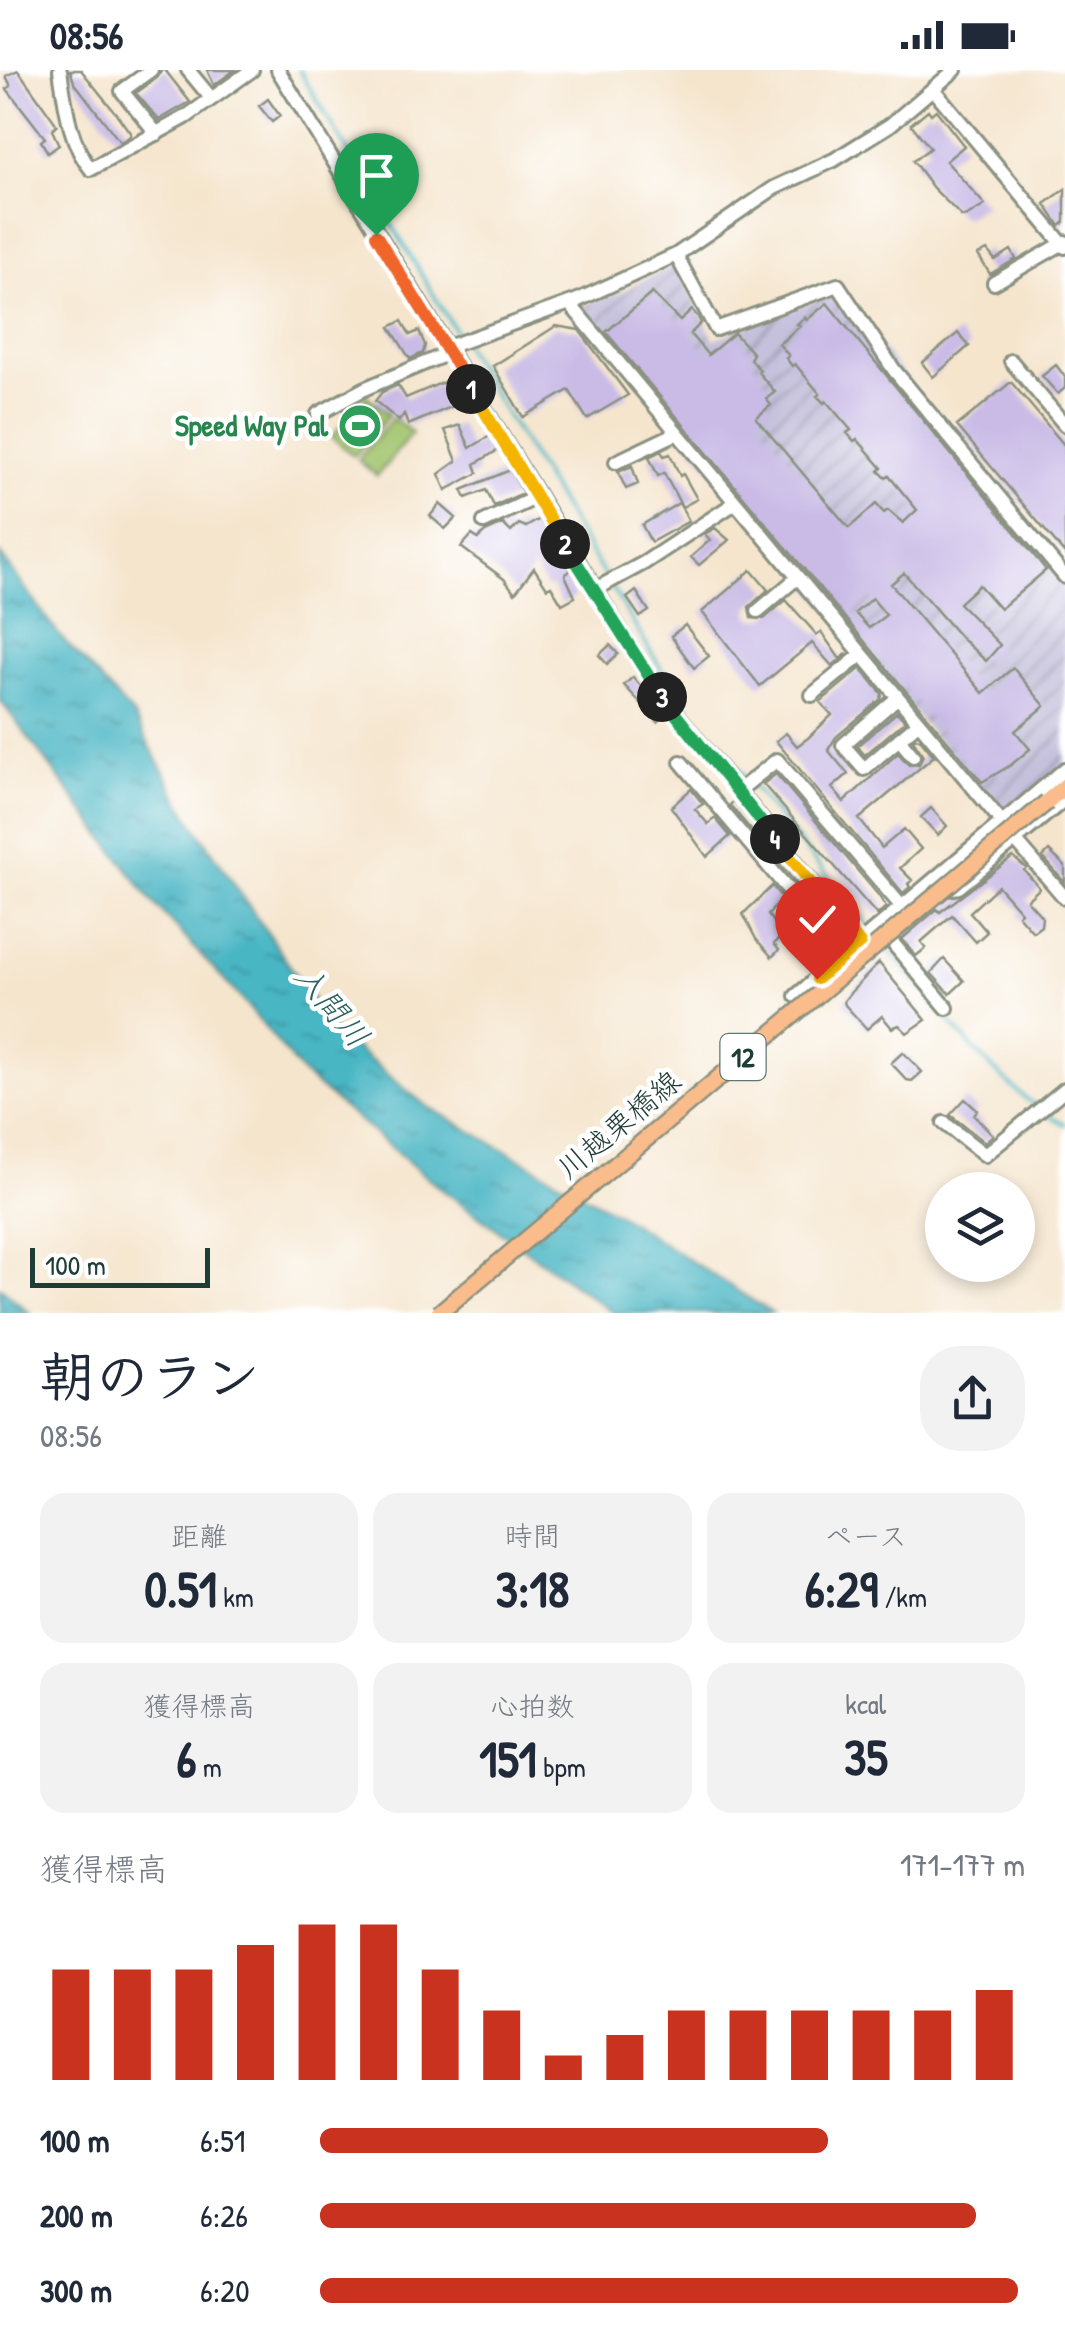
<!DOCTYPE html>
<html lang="ja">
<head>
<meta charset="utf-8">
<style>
  body { margin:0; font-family:"Patrick Hand","Klee One",sans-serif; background:#f2f2f3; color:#1f2937; height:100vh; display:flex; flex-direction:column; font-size:38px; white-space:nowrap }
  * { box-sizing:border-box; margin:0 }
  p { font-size:32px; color:#747a83 }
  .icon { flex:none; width:55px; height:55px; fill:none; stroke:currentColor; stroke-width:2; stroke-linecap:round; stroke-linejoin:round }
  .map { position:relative; height:1243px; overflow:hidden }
  .sheet { display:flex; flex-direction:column; background:#fff; flex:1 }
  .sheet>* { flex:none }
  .fabs { position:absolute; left:925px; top:1102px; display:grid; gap:20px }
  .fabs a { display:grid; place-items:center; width:110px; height:110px; border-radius:50%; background:#fff; box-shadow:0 5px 15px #0003; font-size:50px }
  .scale { position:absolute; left:30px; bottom:25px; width:180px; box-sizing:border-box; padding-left:10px; border:5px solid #1f3d34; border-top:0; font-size:28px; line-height:35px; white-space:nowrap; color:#1f3d34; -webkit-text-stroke:8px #fff; paint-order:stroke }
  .pin { position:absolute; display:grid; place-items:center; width:85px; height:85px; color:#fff; margin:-102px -42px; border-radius:50% 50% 50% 0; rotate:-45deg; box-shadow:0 0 10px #0007 }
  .pin .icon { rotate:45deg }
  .km { position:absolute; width:50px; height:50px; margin:-25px; border-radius:50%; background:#222; color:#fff; font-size:28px; line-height:50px; text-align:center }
  .round { display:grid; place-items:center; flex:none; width:105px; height:105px; border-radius:40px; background:#f2f2f3 }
  .head { display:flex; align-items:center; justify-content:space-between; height:170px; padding:0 40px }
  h1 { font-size:55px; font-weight:700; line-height:75px }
  .metrics { display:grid; grid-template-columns:repeat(3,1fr); gap:15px; height:170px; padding:10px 40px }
  .metrics div { display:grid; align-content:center; border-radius:25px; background:#f2f2f3; text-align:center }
  .metrics b { font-size:50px; font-weight:700 }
  .metrics small { font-size:28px; font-weight:400 }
  .metrics p { font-size:28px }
  .chart { height:280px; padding:20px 40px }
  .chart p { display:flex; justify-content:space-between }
  .chart svg { width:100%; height:180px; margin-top:10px; stroke:#c8321e; stroke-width:6 }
  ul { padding:0 40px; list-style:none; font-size:32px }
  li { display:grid; grid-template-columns:160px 120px 1fr; align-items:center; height:75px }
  li i { height:25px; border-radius:12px; background:#c8321e }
  .status { display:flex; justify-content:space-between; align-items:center; height:70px; padding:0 50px; background:#fff; direction:ltr }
  .status svg { height:28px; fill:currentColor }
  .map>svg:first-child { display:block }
  .industrial { fill:url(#industrial-furrows) }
  .park { fill:#a2c46d; stroke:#608050; stroke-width:2.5 }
  .water { fill:url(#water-ripples); stroke:#347a7c; stroke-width:2.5 }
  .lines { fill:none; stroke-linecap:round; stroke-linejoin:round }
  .stream { stroke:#49b6c4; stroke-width:4 }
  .building { fill:#c9bbe6; fill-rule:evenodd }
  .minor-casing { stroke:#8a9180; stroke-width:18 }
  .major-casing { stroke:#8a9180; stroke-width:20 }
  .minor { stroke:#fff; stroke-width:12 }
  .major { stroke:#fabc8b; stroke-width:15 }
  .major-bridge-casing { stroke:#8a9180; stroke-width:20; stroke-linecap:butt }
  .major-bridge { stroke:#fabc8b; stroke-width:15 }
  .split-1-casing { stroke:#fff; stroke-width:20 }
  .split-2-casing { stroke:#fff; stroke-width:20 }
  .split-3-casing { stroke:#fff; stroke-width:20 }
  .split-4-casing { stroke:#fff; stroke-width:20 }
  .split-5-casing { stroke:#fff; stroke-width:20 }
  .split-1 { stroke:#f0652b; stroke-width:12 }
  .split-2 { stroke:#f5b400; stroke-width:12 }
  .split-3 { stroke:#22a559; stroke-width:12 }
  .split-4 { stroke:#22a559; stroke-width:12 }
  .split-5 { stroke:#f5b400; stroke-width:12 }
  .labels { text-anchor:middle; stroke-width:9; stroke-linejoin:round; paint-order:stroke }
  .shield { fill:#fff; stroke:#627771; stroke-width:2.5 }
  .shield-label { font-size:28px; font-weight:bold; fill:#1f3d34 }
  .leisure-label { font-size:30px; font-weight:bold; fill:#27864d; stroke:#fff; text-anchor:end }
  .street-label { font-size:30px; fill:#1f3d34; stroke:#fff }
  .water-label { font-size:32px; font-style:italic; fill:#2c615f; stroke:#fff }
</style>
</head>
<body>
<div class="status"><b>08:56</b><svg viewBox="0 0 49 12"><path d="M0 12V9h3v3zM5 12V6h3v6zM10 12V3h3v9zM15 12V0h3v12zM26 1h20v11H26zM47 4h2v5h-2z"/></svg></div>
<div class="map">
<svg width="1065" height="1243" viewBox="0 0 1065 1243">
  <defs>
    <pattern id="industrial-furrows" width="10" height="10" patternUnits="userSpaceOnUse" patternTransform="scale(2.5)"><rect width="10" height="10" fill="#c5c0db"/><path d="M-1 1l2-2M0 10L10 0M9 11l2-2" fill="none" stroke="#9f9db2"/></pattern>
    <pattern id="water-ripples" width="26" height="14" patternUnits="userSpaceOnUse" patternTransform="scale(2.5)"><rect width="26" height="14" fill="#49b6c4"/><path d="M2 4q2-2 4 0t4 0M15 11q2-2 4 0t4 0" fill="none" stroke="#3c95a0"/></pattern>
  </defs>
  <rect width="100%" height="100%" fill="#fff"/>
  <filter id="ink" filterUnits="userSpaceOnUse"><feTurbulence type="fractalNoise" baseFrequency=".01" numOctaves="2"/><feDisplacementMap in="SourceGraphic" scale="20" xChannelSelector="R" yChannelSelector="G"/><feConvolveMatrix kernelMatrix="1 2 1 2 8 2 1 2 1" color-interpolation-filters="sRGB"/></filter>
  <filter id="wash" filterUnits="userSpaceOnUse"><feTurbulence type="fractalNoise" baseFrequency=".0048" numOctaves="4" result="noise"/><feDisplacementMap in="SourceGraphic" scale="40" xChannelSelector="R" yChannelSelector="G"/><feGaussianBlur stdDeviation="2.25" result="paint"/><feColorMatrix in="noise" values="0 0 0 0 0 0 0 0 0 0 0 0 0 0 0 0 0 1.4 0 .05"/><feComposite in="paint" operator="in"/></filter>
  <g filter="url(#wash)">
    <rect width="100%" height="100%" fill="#f5e5cd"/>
    <path class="industrial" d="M676 194 714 269 838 221 1065 513V695L1002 748 576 238 620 222Z"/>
    <path class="park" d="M366 325 389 345 354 386 332 367Z
      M393 348 412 363 377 406 358 390Z"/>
    <path class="water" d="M0 484 59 565 133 645 187 744 333 960 425 1035 618 1144 772 1243H613L436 1115 303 1004 246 934 152 831 0 630Z
      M0 1217 30 1243H0Z"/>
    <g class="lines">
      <path class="stream" d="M299 0 459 267
        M464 275 679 628 870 857
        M885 875C933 932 977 990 1035 1036
        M1043 1042 1065 1054"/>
    </g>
    <g id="blocks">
      <path class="building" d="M18 0 57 55 52 60 59 75 48 83 41 71 45 68 7 19 11 16 6 6Z
        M70 0H81L118 46 131 64 129 67 120 72 74 12Z
        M162 0H165L190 32 159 50 136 23 157 8Z
        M207 0H235L214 15Z
        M268 29 280 46 272 52 259 36Z
        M928 40 931 44 936 40 964 76 946 91 985 135 967 146 962 147 933 118 913 91 930 78 911 54Z
        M1065 119V152L1060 156 1045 134Z
        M987 180 995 190 1011 180 1016 189 990 204 978 185Z
        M652 223 680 251 692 240 698 247 701 253 690 264 708 285 734 263 753 284 750 289 760 300 758 302 775 322 766 329 771 335 756 348 849 458 876 434 884 443 888 440 903 453 917 440 889 406 886 408 879 401 882 398 857 369 854 371 847 363 851 360 826 331 824 333 817 326 820 324 795 294 792 296 786 288 789 286 779 274 800 256 797 254 805 247 807 250 827 233 1046 500 1000 539 979 515 959 533 1000 575 986 591 962 569 904 503 891 514 983 623 1013 598 1045 636 1015 661 1030 679 1011 695 982 712 606 262ZM872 528 886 545 869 558 855 543Z
        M402 251 410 265 419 261 425 275 423 283 410 289 390 257Z
        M556 256 579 260 628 325 587 349 569 320 523 347 493 296Z
        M958 263 969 276 933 307 922 293Z
        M1056 295 1065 307V318L1058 324 1042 306Z
        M453 308 463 332 408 355 404 344 399 351 375 331 382 322 398 315 406 328Z
        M1011 312 1065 376V484L957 356Z
        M460 355 470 378 490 366 498 380 475 394 478 403 446 420 439 404 457 391 445 360Z
        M661 381 664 386 670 384 680 406 683 404 697 429 682 437 664 403 658 406 649 387Z
        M632 396 638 414 626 419 618 402Z
        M510 400 523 423 494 436 486 420 466 428 462 420Z
        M679 433 689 451 651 472 642 455Z
        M440 434 456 448 445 459 430 446Z
        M540 449 571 500 565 505 575 527 562 534 551 516 547 518 534 498 515 523 504 509 461 477 472 465 478 469 485 462 503 454 511 462 519 454 526 457Z
        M715 458 729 470 699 495 691 487 710 470 705 464Z
        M751 500 768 520 749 537 751 548 764 549 786 530 817 565 821 562 840 589 848 583 832 596 812 573 760 616 702 542Z
        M636 521 649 541 640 547 627 528Z
        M685 555 709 586 694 598 671 566Z
        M610 575 618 584 607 594 599 585Z
        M861 598 882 624 881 629 836 667 828 680 848 704 832 718 844 732 898 683 909 695 919 694 923 685 913 670 915 668 920 669 934 686 859 749 882 778 904 759 921 779 900 798 912 810 908 814 910 817 903 823 776 671 786 663 797 676 808 668 832 645 820 632Z
        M633 607 665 645 658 652 624 615Z
        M897 642 905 651 865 685 857 676Z
        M776 704 879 826 886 837 877 845 763 714Z
        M691 719 703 734 695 739 708 754 715 748 730 766 707 787 671 737Z
        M734 731 808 823 806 825 730 735Z
        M931 738 947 756 938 765 921 747Z
        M1049 781 1065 796V813L1043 787Z
        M1013 787 1026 798 1024 800 1038 816 1039 819 1027 830 1042 847 1041 856 1033 862 1018 845 1021 842 998 816 970 842 987 862 976 872 952 845 921 872 926 878 916 886 902 869 937 839 940 842Z
        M772 816 782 828 768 845 783 865 774 874 779 880 772 887 756 869 743 844Z
        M944 889 964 911 950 924 931 903Z
        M879 893 926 950 907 963 899 955 892 958 882 946 867 959 845 935 844 931 851 922Z
        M903 982 922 1002 912 1011 907 1010 891 993Z
        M965 1029 977 1040 974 1045 993 1065 985 1072 950 1045Z"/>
    </g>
  </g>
  <g filter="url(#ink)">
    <use href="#blocks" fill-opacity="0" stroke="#8a9180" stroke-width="2.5"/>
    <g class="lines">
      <defs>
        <path id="minor" d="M60 0C65 31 69 74 91 99L186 47 252 0
          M151 0 122 21 157 64
          M188 0 211 28
          M278 0 655 617 861 873
          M934 20 1065 177
          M676 185 716 259 838 215 894 300 1065 507
          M994 213 1065 172
          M569 233 1002 752
          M445 278 578 230 676 185 774 118 834 90 890 55 955 0
          M1011 291 1065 355
          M318 344 366 318 449 283
          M616 392 677 363
          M484 452 537 427
          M594 520 644 493 735 433
          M758 541 797 508
          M812 625 861 585
          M897 628 843 675 864 699 918 653
          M899 669 913 686
          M681 692 844 886
          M737 722 777 690 902 837
          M1016 771 1065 828
          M940 820 959 817 1065 729
          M881 859 947 938
          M796 926 1065 699
          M944 1053 985 1085 1065 1019"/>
        <path id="major" d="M1047 732 1065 716"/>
      </defs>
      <use href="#minor" class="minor-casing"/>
      <use href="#major" class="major-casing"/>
      <use href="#minor" class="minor"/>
      <use href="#major" class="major"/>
      <defs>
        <path id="major-bridge" d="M439 1243 1047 732"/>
      </defs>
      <use href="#major-bridge" class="major-bridge-casing"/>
      <use href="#major-bridge" class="major-bridge"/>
    </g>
  </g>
  <g class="lines" filter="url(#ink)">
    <defs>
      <path id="split-1" d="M376 165 471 319"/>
      <path id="split-2" d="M471 319 565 474"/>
      <path id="split-3" d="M565 474 662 627"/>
      <path id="split-4" d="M662 627 775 769"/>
      <path id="split-5" d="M775 769 860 873 817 909"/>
    </defs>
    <use href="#split-1" class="split-1-casing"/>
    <use href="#split-2" class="split-2-casing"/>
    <use href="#split-3" class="split-3-casing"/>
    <use href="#split-4" class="split-4-casing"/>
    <use href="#split-5" class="split-5-casing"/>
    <use href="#split-1" class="split-1"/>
    <use href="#split-2" class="split-2"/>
    <use href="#split-3" class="split-3"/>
    <use href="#split-4" class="split-4"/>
    <use href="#split-5" class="split-5"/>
  </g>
  <defs>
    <symbol id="stadium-disc" viewBox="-11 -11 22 22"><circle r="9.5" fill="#2e9e5b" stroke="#fff"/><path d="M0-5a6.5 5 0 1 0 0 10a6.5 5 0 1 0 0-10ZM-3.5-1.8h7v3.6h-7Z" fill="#fff"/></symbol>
  </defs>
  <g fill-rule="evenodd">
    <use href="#stadium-disc" x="335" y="331" width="50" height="50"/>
  </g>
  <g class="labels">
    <rect class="shield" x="720.5" y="964" width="45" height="46" rx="8"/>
    <g class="shield-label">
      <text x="743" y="997">12</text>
    </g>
    <g class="leisure-label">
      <text x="328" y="366">Speed Way Pal</text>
    </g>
    <g class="street-label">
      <text transform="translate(619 1055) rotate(-40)" y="10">川越栗橋線</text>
    </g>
    <g class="water-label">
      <text transform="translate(332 936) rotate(50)" y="11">入間川</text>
    </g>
  </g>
</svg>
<div class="fabs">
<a><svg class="icon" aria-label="layers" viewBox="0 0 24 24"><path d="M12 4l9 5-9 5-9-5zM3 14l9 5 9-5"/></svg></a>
</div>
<div class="scale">100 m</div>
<div class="pin" style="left:376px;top:165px;background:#1e9e55"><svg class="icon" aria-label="arrive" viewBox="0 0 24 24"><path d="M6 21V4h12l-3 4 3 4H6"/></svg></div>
<div class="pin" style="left:817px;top:909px;background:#d93025"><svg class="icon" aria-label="check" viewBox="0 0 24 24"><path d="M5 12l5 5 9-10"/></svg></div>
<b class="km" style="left:471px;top:319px">1</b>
<b class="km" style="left:565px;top:474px">2</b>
<b class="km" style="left:662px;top:627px">3</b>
<b class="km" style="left:775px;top:769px">4</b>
</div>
<section class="sheet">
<div class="head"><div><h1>朝のラン</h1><p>08:56</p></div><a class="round"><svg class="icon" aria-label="share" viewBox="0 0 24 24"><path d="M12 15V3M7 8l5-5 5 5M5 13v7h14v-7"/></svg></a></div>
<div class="metrics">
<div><p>距離</p><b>0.51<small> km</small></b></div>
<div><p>時間</p><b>3:18</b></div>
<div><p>ペース</p><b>6:29<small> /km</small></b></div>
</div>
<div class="metrics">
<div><p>獲得標高</p><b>6<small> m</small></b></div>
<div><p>心拍数</p><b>151<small> bpm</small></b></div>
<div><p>kcal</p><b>35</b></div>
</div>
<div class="chart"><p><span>獲得標高</span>171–177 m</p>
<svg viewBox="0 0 160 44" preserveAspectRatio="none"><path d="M5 44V17M15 44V17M25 44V17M35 44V11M45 44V6M55 44V6M65 44V17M75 44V27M85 44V38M95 44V33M105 44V27M115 44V27M125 44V27M135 44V27M145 44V27M155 44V22"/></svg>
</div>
<ul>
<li><b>100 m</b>6:51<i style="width:72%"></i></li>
<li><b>200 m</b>6:26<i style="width:93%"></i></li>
<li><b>300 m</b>6:20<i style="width:99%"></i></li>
</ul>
</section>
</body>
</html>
